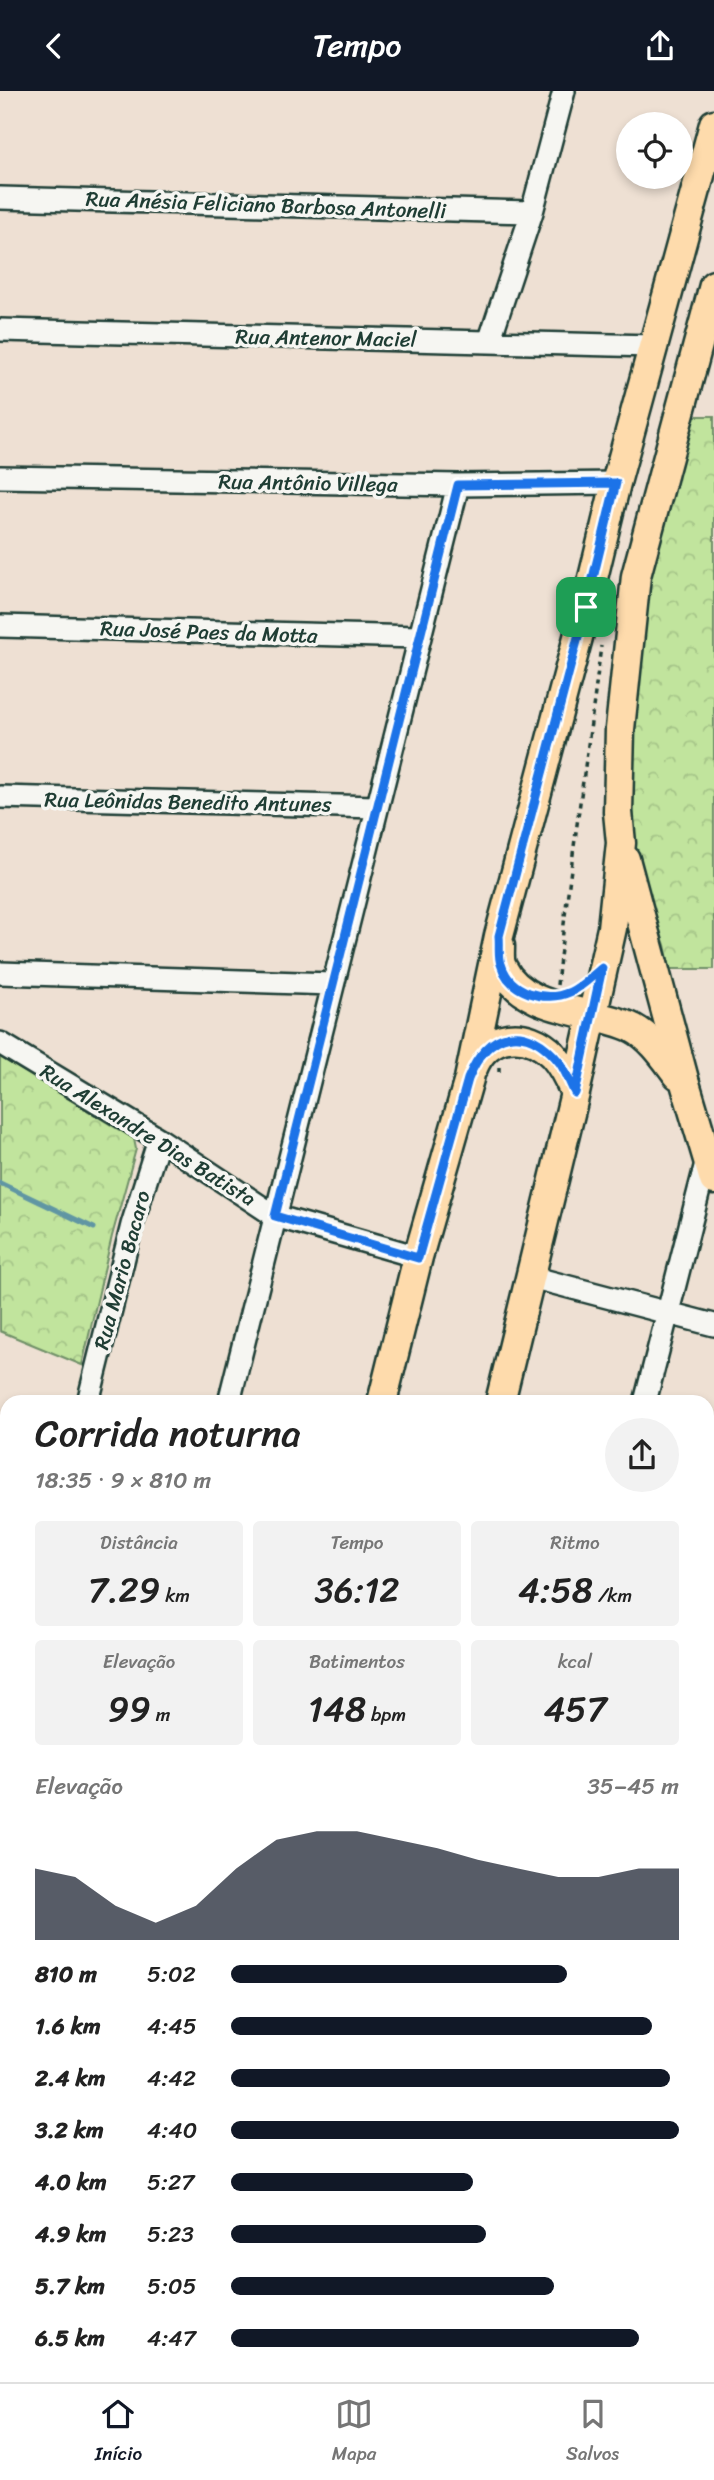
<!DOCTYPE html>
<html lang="pt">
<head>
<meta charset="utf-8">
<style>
  body { margin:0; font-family:Sriracha,sans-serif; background:#f2f2f2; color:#222; height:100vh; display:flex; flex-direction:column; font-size:26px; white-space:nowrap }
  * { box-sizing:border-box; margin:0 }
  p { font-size:23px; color:#767676 }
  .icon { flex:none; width:38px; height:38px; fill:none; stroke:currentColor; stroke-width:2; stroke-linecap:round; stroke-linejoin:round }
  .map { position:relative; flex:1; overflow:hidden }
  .side { position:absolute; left:0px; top:1304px; width:714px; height:989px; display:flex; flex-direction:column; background:#fff; border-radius:21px 21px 0 0; box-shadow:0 4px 10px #0003 }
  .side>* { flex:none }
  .fabs { position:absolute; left:616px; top:21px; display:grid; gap:14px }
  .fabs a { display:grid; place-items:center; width:77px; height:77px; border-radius:50%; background:#fff; box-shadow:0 4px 10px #0003; font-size:35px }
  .pin { position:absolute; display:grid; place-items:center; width:60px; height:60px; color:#fff; margin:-30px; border-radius:14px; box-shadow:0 4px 10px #0006 }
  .round { display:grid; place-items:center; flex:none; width:74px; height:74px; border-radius:37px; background:#f2f2f2 }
  .headline { display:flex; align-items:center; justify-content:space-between; height:119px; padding:0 35px }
  h1 { font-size:38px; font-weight:600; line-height:52px }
  .stats { display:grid; grid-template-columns:repeat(3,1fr); gap:10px; height:119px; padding:7px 35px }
  .stats div { display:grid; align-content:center; border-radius:7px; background:#f2f2f2; text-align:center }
  .stats b { font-size:35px; font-weight:600 }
  .stats small { font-size:19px; font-weight:400 }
  .stats p { font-size:19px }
  .chart { height:196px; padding:14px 35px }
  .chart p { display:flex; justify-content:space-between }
  .chart svg { width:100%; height:126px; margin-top:7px; fill:#111827; opacity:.7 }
  ul { padding:0 35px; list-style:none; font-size:23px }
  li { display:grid; grid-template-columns:112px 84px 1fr; align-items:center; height:52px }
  li i { height:18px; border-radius:9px; background:#111827 }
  header { display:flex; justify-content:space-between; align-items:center; height:91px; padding:0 35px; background:#111827; color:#fff; font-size:32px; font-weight:600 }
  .menu { display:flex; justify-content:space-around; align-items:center; height:98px; border-top:2px solid #e0e0e0; background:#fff; font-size:19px; color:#767676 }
  .menu a { display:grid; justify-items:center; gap:4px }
  .menu .selected { color:#111827 }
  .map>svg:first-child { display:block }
  .built { fill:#e8d1be }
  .green { fill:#c1e49d; stroke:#709068; stroke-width:2 }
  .forest { fill:url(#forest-crowns); stroke:#709068; stroke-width:2 }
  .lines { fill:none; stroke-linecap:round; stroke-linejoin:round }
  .stream { stroke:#6096a3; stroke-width:5 }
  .minor-casing { stroke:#1f3d34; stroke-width:26 }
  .major-casing { stroke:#1f3d34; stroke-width:33 }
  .path { stroke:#1f3d34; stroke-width:3.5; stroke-dasharray:5 5; stroke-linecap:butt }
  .minor { stroke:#f6f6f2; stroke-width:21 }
  .major { stroke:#fedbac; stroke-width:28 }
  .route-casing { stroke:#fff; stroke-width:14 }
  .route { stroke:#1a73e8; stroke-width:9 }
  .labels { text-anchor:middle; stroke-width:7; stroke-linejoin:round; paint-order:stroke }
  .street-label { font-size:21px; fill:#1f3d34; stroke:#f6f6f2 }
</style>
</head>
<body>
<header><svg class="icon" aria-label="back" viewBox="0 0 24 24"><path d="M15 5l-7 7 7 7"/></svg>Tempo<svg class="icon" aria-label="share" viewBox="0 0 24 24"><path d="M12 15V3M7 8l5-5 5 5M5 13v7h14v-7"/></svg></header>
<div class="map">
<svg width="714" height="2291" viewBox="0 0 714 2291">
  <defs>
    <pattern id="forest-crowns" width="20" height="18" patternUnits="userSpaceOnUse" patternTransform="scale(1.75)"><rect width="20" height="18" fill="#c1e49d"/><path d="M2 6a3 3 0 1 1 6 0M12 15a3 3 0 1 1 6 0" fill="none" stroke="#a5c488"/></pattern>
  </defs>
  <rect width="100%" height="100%" fill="#eee0d3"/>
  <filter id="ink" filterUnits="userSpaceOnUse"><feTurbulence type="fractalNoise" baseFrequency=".0143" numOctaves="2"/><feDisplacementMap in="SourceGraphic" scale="14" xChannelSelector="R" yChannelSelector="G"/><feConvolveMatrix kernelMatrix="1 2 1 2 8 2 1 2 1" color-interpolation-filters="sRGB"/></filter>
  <g filter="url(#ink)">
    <path class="built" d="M0 1341 7 1342V1554L2 1566H0Z"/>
    <path class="green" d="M7 2041V2248L0 2252V2044Z"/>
    <path class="forest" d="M694 325H714V878H670L665 854 636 772 630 652 652 477Z
      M0 966 134 1048 136 1058 112 1145 82 1274 0 1240Z"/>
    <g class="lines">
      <path class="stream" d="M0 1092 94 1137"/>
      <defs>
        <path id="minor" d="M0 107 532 121
          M0 239 653 255
          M489 251 532 121 564 0
          M0 386 458 394 616 392
          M0 535 418 546
          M0 706 376 716
          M0 882 332 893
          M0 952 159 1048 275 1125 418 1166
          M531 1186 714 1234
          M88 1311 132 1134 159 1048
          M229 1311 458 394
          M645 1311 707 1068
          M0 1604 7 1587
          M707 1654 714 1625"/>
        <path id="major" d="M625 768 685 992 714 1089
          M500 855C500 862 499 870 502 876 525 923 592 917 633 937 652 947 665 967 678 984
          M473 977C487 941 527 937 553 964 563 975 569 988 575 1002
          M382 1311 418 1166 469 988 499 845 586 516 616 392 714 33
          M500 1311 575 1002 612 837 621 752 618 721 620 638 636 485 714 194
          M707 1807H714
          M0 2016 7 2012
          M0 2280 7 2276"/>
      </defs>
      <use href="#minor" class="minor-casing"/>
      <use href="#major" class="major-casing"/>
      <path class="path" d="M557 894C569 781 587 668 601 555
        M499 976V985
        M133 2286 142 2291
        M29 2291 37 2286
        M57 2291 59 2287 57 2286"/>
      <use href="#minor" class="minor"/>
      <use href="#major" class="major"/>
    </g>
  </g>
  <g class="lines" filter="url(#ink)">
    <defs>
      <path id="route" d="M616 392 586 516 499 845C500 854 498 865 501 873 509 902 545 912 570 901 582 896 592 885 602 877L575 1002C570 992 566 981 560 972 526 929 487 939 468 988L418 1167 275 1125 458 394Z"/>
    </defs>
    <use href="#route" class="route-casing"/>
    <use href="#route" class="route"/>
  </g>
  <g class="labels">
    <g class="street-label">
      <text transform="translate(266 114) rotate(2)" y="7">Rua Anésia Feliciano Barbosa Antonelli</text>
      <text transform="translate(326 247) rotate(1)" y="7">Rua Antenor Maciel</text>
      <text transform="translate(308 392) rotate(1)" y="7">Rua Antônio Villega</text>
      <text transform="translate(209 541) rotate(2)" y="7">Rua José Paes da Motta</text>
      <text transform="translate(188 711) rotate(1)" y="7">Rua Leônidas Benedito Antunes</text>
      <text transform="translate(148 1044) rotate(32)" y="7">Rua Alexandre Dias Batista</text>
      <text transform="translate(122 1179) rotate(-75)" y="7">Rua Mario Bacaro</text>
    </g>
  </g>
</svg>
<div class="fabs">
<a><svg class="icon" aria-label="locate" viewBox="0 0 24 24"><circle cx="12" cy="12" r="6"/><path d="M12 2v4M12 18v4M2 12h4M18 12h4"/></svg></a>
</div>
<div class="pin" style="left:586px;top:516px;background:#1e9e55"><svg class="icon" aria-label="arrive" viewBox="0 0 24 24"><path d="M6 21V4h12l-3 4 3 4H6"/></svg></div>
<section class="side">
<div class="headline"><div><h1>Corrida noturna</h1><p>18:35 · 9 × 810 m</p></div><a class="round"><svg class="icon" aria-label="share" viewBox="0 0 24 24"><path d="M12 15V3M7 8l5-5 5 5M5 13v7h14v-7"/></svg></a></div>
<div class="stats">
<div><p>Distância</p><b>7.29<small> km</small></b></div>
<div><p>Tempo</p><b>36:12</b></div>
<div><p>Ritmo</p><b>4:58<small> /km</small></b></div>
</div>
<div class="stats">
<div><p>Elevação</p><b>99<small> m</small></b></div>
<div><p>Batimentos</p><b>148<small> bpm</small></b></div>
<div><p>kcal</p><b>457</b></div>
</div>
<div class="chart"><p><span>Elevação</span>35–45 m</p>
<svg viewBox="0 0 160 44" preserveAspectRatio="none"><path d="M0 44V19L10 22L20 32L30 38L40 32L50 19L60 9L70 6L80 6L90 9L100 12L110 16L120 19L130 22L140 22L150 19L160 19V44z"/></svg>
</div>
<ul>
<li><b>810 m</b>5:02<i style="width:75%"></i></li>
<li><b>1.6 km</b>4:45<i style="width:94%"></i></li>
<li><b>2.4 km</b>4:42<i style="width:98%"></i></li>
<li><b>3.2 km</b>4:40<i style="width:100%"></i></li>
<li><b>4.0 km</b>5:27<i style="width:54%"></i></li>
<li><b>4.9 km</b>5:23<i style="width:57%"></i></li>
<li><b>5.7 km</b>5:05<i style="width:72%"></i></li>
<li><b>6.5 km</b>4:47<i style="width:91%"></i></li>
</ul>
</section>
</div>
<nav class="menu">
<a class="selected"><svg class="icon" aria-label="home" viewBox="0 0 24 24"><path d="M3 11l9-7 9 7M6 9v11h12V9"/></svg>Início</a>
<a><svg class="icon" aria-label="map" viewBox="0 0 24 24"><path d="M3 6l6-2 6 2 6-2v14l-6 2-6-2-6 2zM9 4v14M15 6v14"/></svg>Mapa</a>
<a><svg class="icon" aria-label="saved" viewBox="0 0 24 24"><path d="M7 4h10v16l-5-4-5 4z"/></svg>Salvos</a>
</nav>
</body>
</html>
